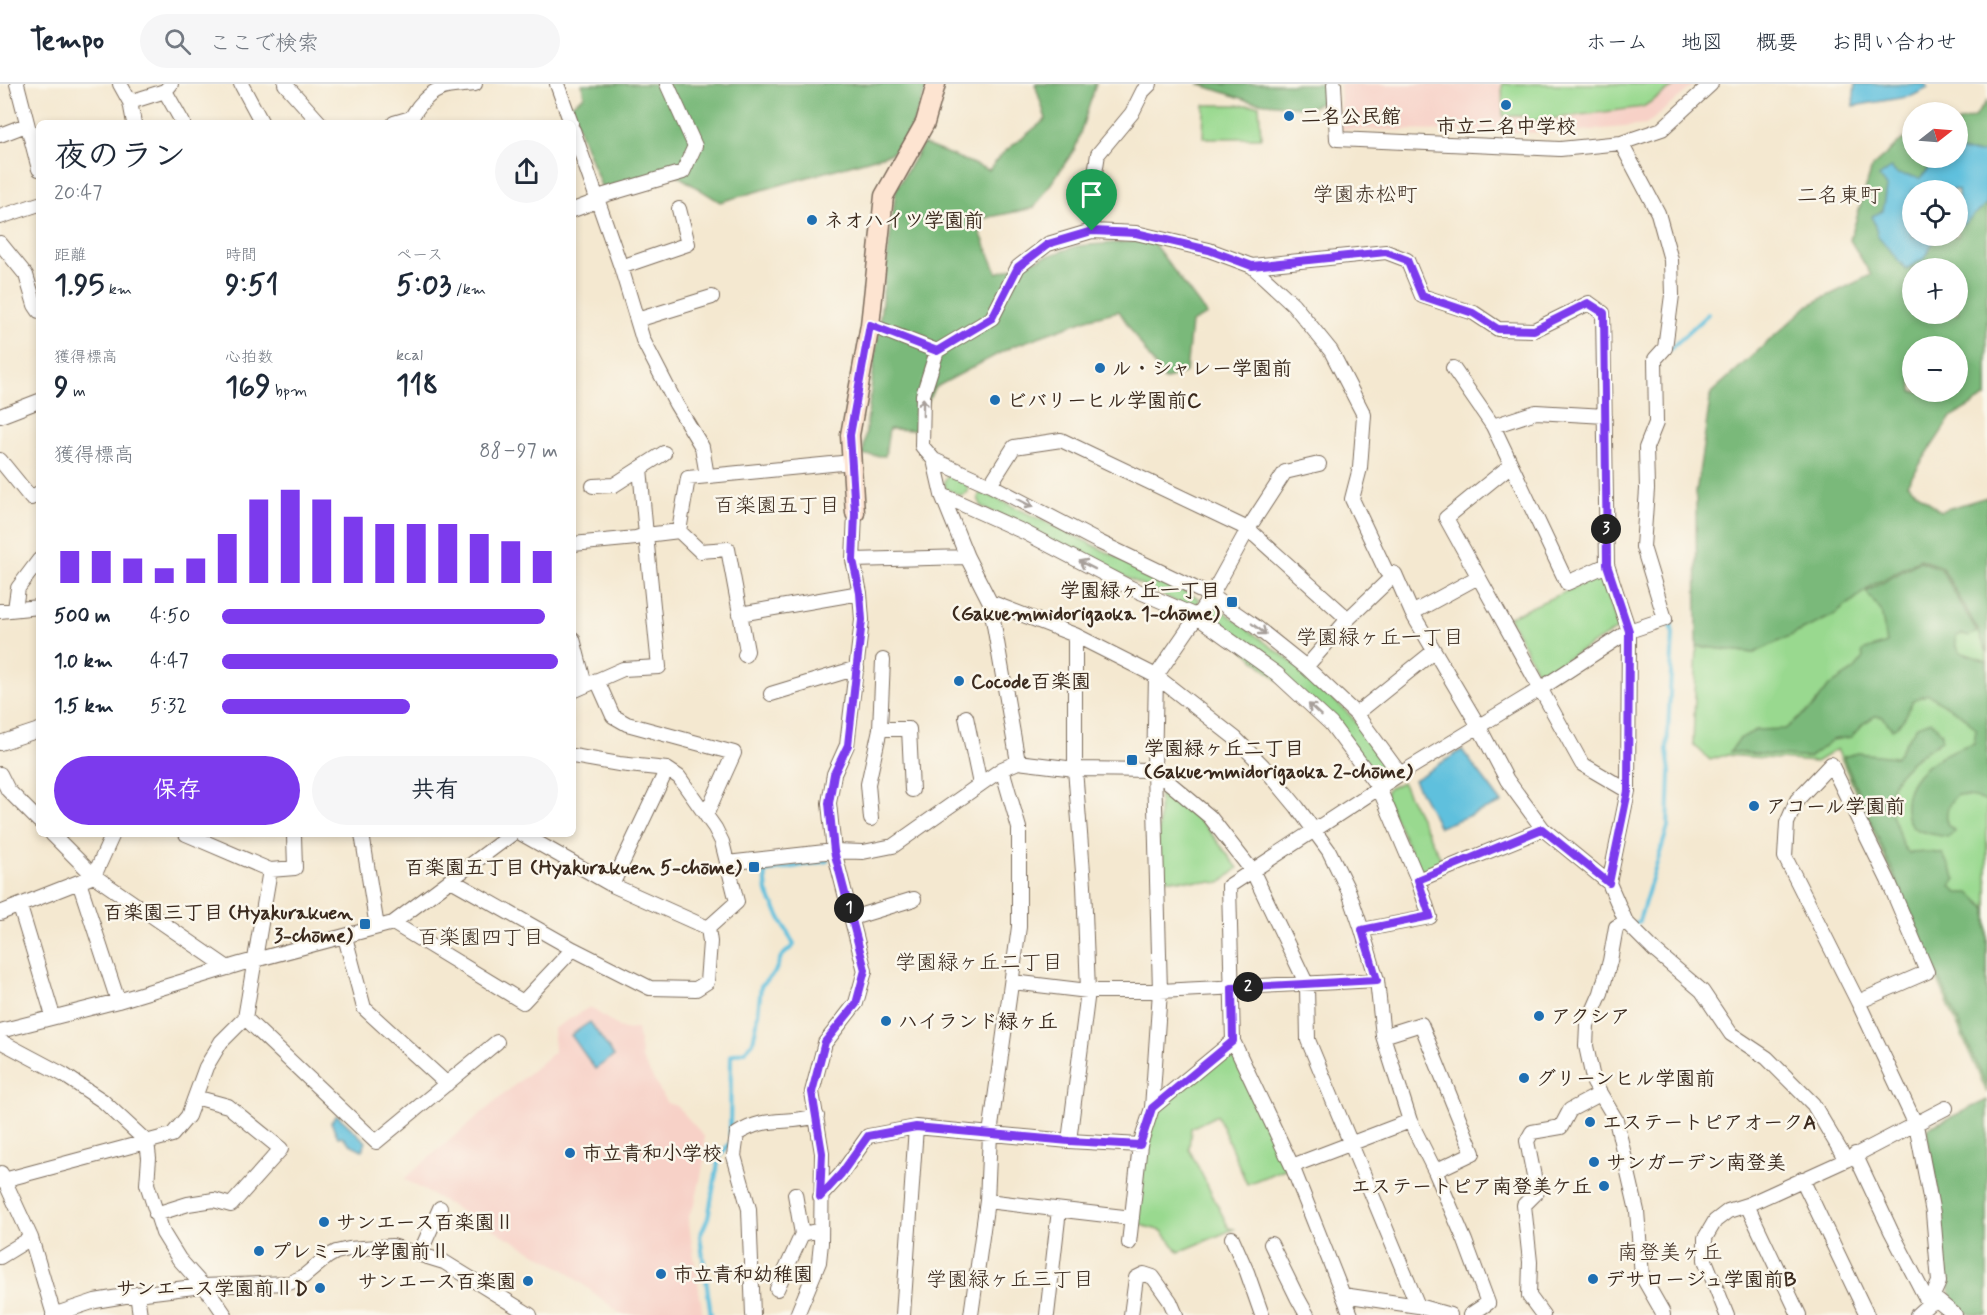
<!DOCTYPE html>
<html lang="ja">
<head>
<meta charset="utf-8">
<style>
  body { margin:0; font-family:Mynerve,"Klee One",sans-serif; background:#f6f6f7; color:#1f2937; height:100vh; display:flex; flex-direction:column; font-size:22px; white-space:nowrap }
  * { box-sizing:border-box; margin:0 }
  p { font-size:20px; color:#747a83 }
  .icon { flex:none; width:33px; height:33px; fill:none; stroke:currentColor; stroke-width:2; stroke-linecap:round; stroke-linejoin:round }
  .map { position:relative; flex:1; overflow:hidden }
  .drawer { position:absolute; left:36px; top:36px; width:540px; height:717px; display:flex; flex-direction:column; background:#fff; border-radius:9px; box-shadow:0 3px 9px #0003 }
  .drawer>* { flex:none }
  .needle { width:39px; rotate:73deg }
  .controls { position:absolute; left:1902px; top:18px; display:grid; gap:12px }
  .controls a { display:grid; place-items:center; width:66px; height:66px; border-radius:50%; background:#fff; box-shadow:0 3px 9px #0003; font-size:30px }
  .pin { position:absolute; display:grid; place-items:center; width:51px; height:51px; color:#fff; margin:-62px -26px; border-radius:50% 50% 50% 0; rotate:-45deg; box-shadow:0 0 6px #0007 }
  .pin .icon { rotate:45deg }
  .km { position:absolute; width:30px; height:30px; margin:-15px; border-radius:50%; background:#222; color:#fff; font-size:16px; line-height:30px; text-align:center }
  .round { display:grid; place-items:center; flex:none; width:63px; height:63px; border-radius:32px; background:#f6f6f7 }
  .summary { display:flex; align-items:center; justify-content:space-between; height:102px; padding:0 18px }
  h1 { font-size:33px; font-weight:700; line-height:45px }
  .metrics { display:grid; grid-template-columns:repeat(3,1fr); gap:9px; height:102px; padding:6px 18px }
  .metrics div { display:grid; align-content:center }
  .metrics b { font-size:30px; font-weight:700 }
  .metrics small { font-size:16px; font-weight:400 }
  .metrics p { font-size:16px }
  .chart { height:168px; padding:12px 18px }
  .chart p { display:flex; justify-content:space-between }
  .chart svg { width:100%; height:108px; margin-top:6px; stroke:#7c3aed; stroke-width:6 }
  .cta { display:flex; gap:12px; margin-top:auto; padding:12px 18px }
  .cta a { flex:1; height:69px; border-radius:36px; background:#7c3aed; color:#fff; font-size:24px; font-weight:700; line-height:69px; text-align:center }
  .cta a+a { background:#f6f6f7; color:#1f2937 }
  ul { padding:0 18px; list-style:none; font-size:20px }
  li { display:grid; grid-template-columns:96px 72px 1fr; align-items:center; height:45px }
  li i { height:15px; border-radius:8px; background:#7c3aed }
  header { display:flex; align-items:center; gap:36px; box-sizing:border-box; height:84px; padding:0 30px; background:#fff; border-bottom:2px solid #e0e1e3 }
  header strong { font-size:28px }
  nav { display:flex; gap:33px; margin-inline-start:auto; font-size:21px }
  .search { width:420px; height:54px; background:#f6f6f7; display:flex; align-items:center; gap:15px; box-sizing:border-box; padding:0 21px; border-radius:33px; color:#747a83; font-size:22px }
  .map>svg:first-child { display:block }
  .built { fill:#f7d1c7 }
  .green { fill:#99d98f; stroke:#6a8256; stroke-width:1.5 }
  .forest { fill:#7ab97a; stroke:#5a724c; stroke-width:1.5; fill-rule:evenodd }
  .water { fill:#5fc0dd; stroke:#4d757e; stroke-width:1.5 }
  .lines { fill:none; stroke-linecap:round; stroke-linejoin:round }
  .stream { stroke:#5fc0dd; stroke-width:4 }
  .street-casing { stroke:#7c6c5c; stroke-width:16 }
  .secondary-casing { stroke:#7c6c5c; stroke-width:21 }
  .street { stroke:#fff; stroke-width:14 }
  .secondary { stroke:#fde4d1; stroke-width:18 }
  .oneway { stroke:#a79f9a }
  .route-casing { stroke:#fff; stroke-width:12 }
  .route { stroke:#7c3aed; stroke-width:8 }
  .poi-dot { fill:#1f6fb2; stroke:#fbf7ec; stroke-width:2 }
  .labels { text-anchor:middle; stroke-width:5; stroke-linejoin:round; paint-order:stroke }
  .poi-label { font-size:20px; font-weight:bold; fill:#3b2a1e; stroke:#fbf7ec; text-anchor:start }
  .neighbourhood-label { font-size:21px; fill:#3b2a1e; stroke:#fbf7ec }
</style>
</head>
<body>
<header>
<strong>Tempo</strong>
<div class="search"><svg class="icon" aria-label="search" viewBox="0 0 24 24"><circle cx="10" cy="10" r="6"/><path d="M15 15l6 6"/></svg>ここで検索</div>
<nav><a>ホーム</a><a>地図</a><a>概要</a><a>お問い合わせ</a></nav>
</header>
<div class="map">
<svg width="1987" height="1231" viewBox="0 0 1987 1231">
  <rect width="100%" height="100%" fill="#fbf7ec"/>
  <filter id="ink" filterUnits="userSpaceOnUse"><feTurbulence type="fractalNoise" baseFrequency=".0167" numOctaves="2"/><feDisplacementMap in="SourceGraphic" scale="12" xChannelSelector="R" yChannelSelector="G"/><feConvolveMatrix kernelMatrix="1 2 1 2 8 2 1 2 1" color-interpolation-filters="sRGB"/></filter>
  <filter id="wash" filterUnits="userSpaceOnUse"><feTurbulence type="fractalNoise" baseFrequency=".008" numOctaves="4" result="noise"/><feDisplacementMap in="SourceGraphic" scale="24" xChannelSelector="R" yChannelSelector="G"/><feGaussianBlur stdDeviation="1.35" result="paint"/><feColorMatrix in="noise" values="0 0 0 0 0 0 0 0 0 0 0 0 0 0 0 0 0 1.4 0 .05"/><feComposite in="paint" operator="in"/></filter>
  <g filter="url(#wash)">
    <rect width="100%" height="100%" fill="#f4e8d0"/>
    <path class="built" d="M1340 0H1695L1646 41 1559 49 1342 45Z
      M590 923 623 946 637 945 642 975 667 1019 677 1022 704 1052 705 1074 695 1119 688 1134 703 1231H622L565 1186 404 1095 554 968 553 945Z"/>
    <path class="green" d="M1502 0H1678L1643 23 1526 38 1525 32H1503Z
      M1204 21H1259L1261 54H1203Z
      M952 389 967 398 968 408 962 412 946 405 944 398 948 391Z
      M980 409 987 410 1087 458 1200 515 1196 522 1191 525 982 423 978 414Z
      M1920 475 1942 483 1978 546 1987 568V1009L1837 665 1816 678 1726 671 1710 676 1693 660 1697 562 1754 569 1834 531 1873 501Z
      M1602 491 1618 545 1539 591 1509 533Z
      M1215 521 1301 585 1351 632 1386 682 1387 693 1380 696 1353 662 1205 532 1209 523Z
      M1402 698 1443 779 1428 788 1418 784 1385 712 1388 705Z
      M1160 703C1189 716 1218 759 1238 784L1221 799 1157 794Z
      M1233 957 1292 1082 1247 1100 1217 1031 1191 1044 1189 1065 1229 1144 1234 1145 1179 1168 1162 1147 1144 1142 1132 1134 1152 1024Z"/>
    <path class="forest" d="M582 0H928L908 54 892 69 720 118 672 88 603 107 570 22 584 12Z
      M1035 0H1096L1075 65 1034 124 975 136 997 189 1077 162 1151 156 1207 231 1191 239 1186 288 1164 296 1119 227 1090 234 1011 263 934 304 915 346 889 345 885 372 863 371 896 105 923 60 989 86 1002 70 1046 35Z
      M1198 0H1330V15L1308 24 1250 17Z
      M1987 17V312L1951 333 1907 400 1940 427 1987 413V568L1978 546 1942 483 1920 475 1873 501 1834 531 1754 569 1697 562 1696 409 1711 309 1809 221 1871 191 1850 156 1872 83 1902 56 1912 53V74H1958V38L1974 33ZM1912 106H1958V152H1912ZM1912 184H1958V230H1912ZM1912 262H1958V308H1912Z
      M1920 477 1941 485 1977 548 1969 552 1962 550 1956 552V561L1960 568 1987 577V718L1975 713 1957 711C1947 719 1946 728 1947 740L1955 747 1948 753C1939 751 1924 750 1916 745 1909 740 1906 734 1906 726 1903 688 1943 668 1974 659L1976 645 1966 634 1928 610 1913 616C1908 627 1904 640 1892 645L1883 633 1875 632 1864 639 1851 653 1832 656 1809 674 1730 668 1739 655 1756 646 1785 645 1813 623 1829 602 1854 586 1863 575 1862 567 1887 559 1881 527 1866 508Z
      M1931 637 1942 649V656C1924 668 1891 688 1889 713 1888 723 1894 735 1897 744 1901 755 1900 761 1909 769L1930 768 1943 770 1947 779 1956 795 1951 802 1958 809H1970L1987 825V1003L1843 673 1858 669 1896 673 1917 642Z
      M1987 1016V1231C1978 1231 1967 1231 1961 1227 1939 1206 1943 1145 1939 1116 1937 1095 1931 1073 1927 1053L1928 1044Z"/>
    <path class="water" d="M1855 0H1926L1928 4 1912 12 1853 22Z
      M1958 67 1981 69 1987 67V120L1965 139 1958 143V106H1912V152H1939L1936 153 1924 175 1906 185 1878 153 1872 132 1883 127 1887 104 1879 93 1891 84 1897 90 1921 94 1938 74H1958Z
      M1462 666 1502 719 1439 743 1414 696Z
      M590 938 614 972 595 985 571 951Z
      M337 1031 366 1058 362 1066 350 1060 342 1052 338 1053 331 1038Z"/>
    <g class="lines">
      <path class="stream" d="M1669 266 1708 230
        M1633 841 1639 837 1668 743 1670 688 1667 667 1673 550 1670 535
        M730 1051 731 971 745 967 753 958 757 938 761 902 775 888 781 873 794 861 767 808 765 788 827 777
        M711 1231 700 1152 708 1134 719 1073 730 1059"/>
    </g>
  </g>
  <g filter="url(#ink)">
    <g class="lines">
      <defs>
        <path id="street" d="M17 0 39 85
          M120 0 130 18 134 39
          M241 0 262 39
          M285 0 320 39
          M557 0 571 39
          M1334 0 1337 55 1560 65 1621 59 1662 45 1711 0
          M165 7 183 39
          M130 18 165 7 171 0
          M394 39 411 34
          M411 39C411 32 415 28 419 22 437 0 448 3 475 0
          M573 46 621 183 643 256 676 320 702 363 707 392
          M0 51 26 41
          M573 126 597 117 601 112 683 88 695 62 667 0
          M0 133 39 120
          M1092 147V108L1098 70 1132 29 1143 7 1150 0
          M0 159 26 191 35 221 39 227
          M1252 182 1386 168 1407 176 1422 212 1474 229 1498 245 1534 246 1589 219 1603 229 1607 481 1629 547 1628 707 1609 799
          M621 183 688 160 679 125
          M637 236 712 213
          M870 241 937 267
          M1453 284 1493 342 1567 499 1607 481
          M0 332 39 317
          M1493 342 1536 328 1605 332
          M0 376 31 414 39 409
          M934 376 942 411 967 473 990 518 1018 678
          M1511 381 1446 434 1582 680 1628 707
          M990 401 1014 363 1061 356 1248 445 1348 535
          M593 402 614 401 664 369
          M942 411 1024 448 1131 504 1196 532 1277 590 1331 640 1379 704 1418 796 1430 833 1362 846
          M679 447 700 467 728 465 747 567 745 571
          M573 460 636 454 646 451 640 384
          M853 476 967 473
          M990 518 1075 551 1156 592 1235 654 1263 682 1297 723 1329 767 1349 808 1362 846 1377 896 1383 952 1410 1037 1435 1087 1465 1157 1488 1219 1470 1231
          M15 525 18 504 39 476
          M0 527 39 523
          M1412 529 1478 493
          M740 530 860 509
          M573 555 585 601
          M1306 583 1348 535 1395 490
          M597 596 613 632 627 640 734 669 706 731
          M573 607 623 585 659 583 646 451 679 447 688 394 852 378
          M771 610 857 584
          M1356 630 1433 568
          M966 633 980 700
          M880 645H909L912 706
          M0 659 39 646
          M0 690 8 706 39 737
          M1400 690 1356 630 1306 583 1256 543 1211 512 1099 458 990 401 934 376 922 362 923 311 937 267 992 234 1018 183 1048 160 1092 147 1136 149 1209 166 1252 182 1293 220 1331 267 1364 331 1360 384 1352 415 1386 487 1395 490 1412 529 1478 641 1507 696 1543 745 1609 799 1626 838 1655 867 1702 907 1731 950 1767 974 1813 1020 1846 1076
          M871 735 868 700 880 645 883 576
          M52 750 94 792 228 884
          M362 750 377 843
          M522 750 612 801 708 844
          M727 779 834 767 863 768 893 762 1002 685 1018 678 1075 685 1154 686 1210 733 1253 788 1307 901 1308 956 1418 1222
          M270 786 295 784 294 752
          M451 796 573 865 650 904 696 905 707 898 710 858 708 844 737 818 722 758 715 744 679 693 667 685 619 680 573 672
          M1418 796 1543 745
          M79 798 118 917
          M612 801 667 685
          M20 823 53 932
          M0 829 94 792 113 750
          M852 834 914 815
          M1626 838 1616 843 1610 877 1601 909 1587 941 1586 962 1594 999 1616 1036 1637 1127 1642 1192 1662 1227 1663 1231
          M393 839 523 918 573 865
          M345 853 364 924 447 1000
          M1013 898 1088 907H1160L1377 896
          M1858 918 1927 888 1888 796 1831 680 1797 716 1787 739 1785 773 1858 918 1916 1041 1933 1129 1939 1198 1929 1220 1917 1231
          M245 934 376 1058 497 958
          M0 947 118 917 240 880 393 839 512 750
          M1383 952 1421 940 1473 1069 1435 1087
          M0 957 64 991 103 1017 147 1058 149 1074 147 1100 163 1149 179 1175 212 1212 225 1231
          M1152 1024 1233 957
          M1069 1057 1088 907 1084 801 1075 685V551
          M1855 1070 1891 1147 1929 1220 1938 1217 1955 1231
          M1292 1082 1410 1037
          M1 1089 31 1154 54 1231
          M1802 1095 1867 1231
          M0 1097 172 1051 188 1032 206 983 221 958 245 934 270 786 186 750
          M795 1110 802 1150
          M820 1113 841 1090 868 1052 916 1043 1069 1057 1140 1061
          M987 1117 1132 1134
          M1747 1121 1799 1231
          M156 1130 188 1120 214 1116 231 1121 281 1065 228 1022 195 1013
          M1232 1154 1247 1188 1262 1231
          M1129 1159 1140 1061 1152 1024 1160 907 1154 686 1156 592 1211 512 1248 445 1285 388 1319 380
          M1271 1160 1297 1213 1307 1231
          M420 1169 440 1124
          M0 1173 31 1154
          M777 1205 802 1150 821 1146
          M137 1210 140 1231
          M1343 1211 1351 1231
          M53 1231 95 1217 137 1210 202 1202 289 1199 303 1193 327 1173 336 1168 349 1165 392 1162 444 1178 530 1231
          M753 1231 749 1125 734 1072 737 1050C766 1031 786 1041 817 1032
          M797 1231 819 1178 821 1159 822 1069 812 1008 825 959 856 919 865 887 834 767 829 719 834 690 847 661 862 536 860 509 853 476 855 429
          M903 1231 916 1043
          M971 1231 987 1117 990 1050 1019 843V744L1002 685
          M1047 1231 1059 1126
          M1131 1231 1136 1194 1144 1190 1153 1193 1170 1217 1176 1231
          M1450 1231 1418 1222 1343 1211 1292 1082 1233 957 1229 802 1400 690 1540 605 1629 547 1665 535 1643 463 1647 405 1646 364 1656 339 1655 275 1665 264 1672 211 1671 176 1658 129 1621 59
          M1543 1231 1529 1212 1530 1178 1524 1121 1537 1108 1527 1057 1532 1048 1561 1043 1570 1026 1600 1010
          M1727 1231 1705 1176V1154L1715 1137 1728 1127 1747 1121 1846 1076 1946 1024"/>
        <path id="secondary" d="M855 429 850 351 870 241 884 112 925 39 936 0"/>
      </defs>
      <use href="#street" class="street-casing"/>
      <use href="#secondary" class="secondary-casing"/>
      <use href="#street" class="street"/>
      <use href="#secondary" class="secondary"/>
    </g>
    <defs><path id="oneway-shaft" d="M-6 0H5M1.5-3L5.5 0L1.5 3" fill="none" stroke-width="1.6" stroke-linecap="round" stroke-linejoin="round" transform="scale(1.5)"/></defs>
    <g class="oneway">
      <use href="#oneway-shaft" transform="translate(923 323) rotate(-89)"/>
      <use href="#oneway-shaft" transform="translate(1025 419) rotate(27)"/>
      <use href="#oneway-shaft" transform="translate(1087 481) rotate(-153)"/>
      <use href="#oneway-shaft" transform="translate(1259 545) rotate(37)"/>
      <use href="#oneway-shaft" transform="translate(1315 626) rotate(-137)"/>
    </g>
  </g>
  <g class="lines" filter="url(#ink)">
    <defs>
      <path id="route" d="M1092 147 1136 149 1209 166 1252 182 1386 168 1407 176 1422 212 1473 229 1498 245 1534 246 1588 219 1604 229 1607 481 1629 547 1628 707 1609 799 1542 745 1418 796 1430 832 1362 846 1377 896 1232 904 1233 957 1152 1024 1140 1061 1069 1057 916 1043 868 1052 841 1090 820 1113 822 1069 812 1008 825 958 856 920 865 886 834 767 829 719 834 690 848 661 862 536 860 509 853 476 855 429 850 351 870 241 937 267 992 234 1018 183 1048 160Z"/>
    </defs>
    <use href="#route" class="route-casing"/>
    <use href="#route" class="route"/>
  </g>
  <g class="poi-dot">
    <circle cx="1506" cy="21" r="6"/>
    <circle cx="1289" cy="32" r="6"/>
    <circle cx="812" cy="136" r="6"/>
    <circle cx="1100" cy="284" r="6"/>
    <circle cx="995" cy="316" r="6"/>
    <rect x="1226" y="512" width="12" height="12" rx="3"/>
    <circle cx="959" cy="597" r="6"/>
    <rect x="1126" y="670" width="12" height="12" rx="3"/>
    <circle cx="1754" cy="722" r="6"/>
    <rect x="748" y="777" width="12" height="12" rx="3"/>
    <rect x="359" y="834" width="12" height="12" rx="3"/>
    <circle cx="1539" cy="932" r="6"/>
    <circle cx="886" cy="937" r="6"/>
    <circle cx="1524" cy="994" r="6"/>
    <circle cx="1590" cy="1038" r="6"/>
    <circle cx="570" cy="1069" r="6"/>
    <circle cx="1594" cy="1078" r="6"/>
    <circle cx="1604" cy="1102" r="6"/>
    <circle cx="324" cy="1138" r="6"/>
    <circle cx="259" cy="1167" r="6"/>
    <circle cx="661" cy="1190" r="6"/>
    <circle cx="1593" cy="1195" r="6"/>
    <circle cx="528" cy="1197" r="6"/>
    <circle cx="320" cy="1204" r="6"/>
  </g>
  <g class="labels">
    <g class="poi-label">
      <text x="1301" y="39">二名公民館</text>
      <text x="1506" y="49" text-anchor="middle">市立二名中学校</text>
      <text x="824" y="143">ネオハイツ学園前</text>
      <text x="1112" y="291">ル・シャレー学園前</text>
      <text x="1007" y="323">ビバリーヒル学園前C</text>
      <text x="1220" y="513" text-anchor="end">学園緑ヶ丘一丁目<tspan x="1220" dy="23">(Gakuemmidorigaoka 1-chōme)</tspan></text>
      <text x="971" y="604">Cocode百楽園</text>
      <text x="1144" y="671">学園緑ヶ丘二丁目<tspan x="1144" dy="23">(Gakuemmidorigaoka 2-chōme)</tspan></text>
      <text x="1766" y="729">アコール学園前</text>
      <text x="742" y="790" text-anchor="end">百楽園五丁目 (Hyakurakuen 5-chōme)</text>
      <text x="353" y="835" text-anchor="end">百楽園三丁目 (Hyakurakuen<tspan x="353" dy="23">3-chōme)</tspan></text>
      <text x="1551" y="939">アクシア</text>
      <text x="898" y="944">ハイランド緑ヶ丘</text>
      <text x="1536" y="1001">グリーンヒル学園前</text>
      <text x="1602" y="1045">エステートピアオークA</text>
      <text x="582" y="1076">市立青和小学校</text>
      <text x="1606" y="1085">サンガーデン南登美</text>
      <text x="1592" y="1109" text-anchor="end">エステートピア南登美ケ丘</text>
      <text x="336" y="1145">サンエース百楽園Ⅱ</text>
      <text x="271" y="1174">プレミール学園前Ⅱ</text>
      <text x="673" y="1197">市立青和幼稚園</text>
      <text x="1605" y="1202">デサロージュ学園前B</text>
      <text x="516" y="1204" text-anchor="end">サンエース百楽園</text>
      <text x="308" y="1211" text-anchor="end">サンエース学園前ⅡD</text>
    </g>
    <g class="neighbourhood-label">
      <text x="1365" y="117">学園赤松町</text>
      <text x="1839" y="118">二名東町</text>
      <text x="777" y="428">百楽園五丁目</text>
      <text x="1380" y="560">学園緑ヶ丘一丁目</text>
      <text x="481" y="860">百楽園四丁目</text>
      <text x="979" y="885">学園緑ヶ丘二丁目</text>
      <text x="1670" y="1175">南登美ヶ丘</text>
      <text x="1010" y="1202">学園緑ヶ丘三丁目</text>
    </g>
  </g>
</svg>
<div class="controls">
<a><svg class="needle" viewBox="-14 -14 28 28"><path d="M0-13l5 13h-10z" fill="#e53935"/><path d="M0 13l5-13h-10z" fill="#747a83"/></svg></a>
<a><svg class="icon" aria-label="locate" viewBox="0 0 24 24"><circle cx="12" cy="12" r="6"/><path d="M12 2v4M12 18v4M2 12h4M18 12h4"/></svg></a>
<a>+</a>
<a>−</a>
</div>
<div class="pin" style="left:1092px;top:147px;background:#1e9e55"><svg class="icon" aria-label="arrive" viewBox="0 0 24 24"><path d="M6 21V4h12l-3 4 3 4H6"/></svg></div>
<b class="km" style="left:849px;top:824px">1</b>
<b class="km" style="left:1248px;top:903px">2</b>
<b class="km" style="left:1606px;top:445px">3</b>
<section class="drawer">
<div class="summary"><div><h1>夜のラン</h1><p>20:47</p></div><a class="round"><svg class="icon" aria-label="share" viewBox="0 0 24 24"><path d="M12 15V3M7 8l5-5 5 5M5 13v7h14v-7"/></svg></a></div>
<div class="metrics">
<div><p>距離</p><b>1.95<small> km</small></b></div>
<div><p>時間</p><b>9:51</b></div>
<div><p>ペース</p><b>5:03<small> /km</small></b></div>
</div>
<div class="metrics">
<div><p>獲得標高</p><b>9<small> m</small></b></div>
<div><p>心拍数</p><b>169<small> bpm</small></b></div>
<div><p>kcal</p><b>118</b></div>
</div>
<div class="chart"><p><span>獲得標高</span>88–97 m</p>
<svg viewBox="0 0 160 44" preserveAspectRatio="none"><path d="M5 44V31M15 44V31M25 44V34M35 44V38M45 44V34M55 44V24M65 44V10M75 44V6M85 44V10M95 44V17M105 44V20M115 44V20M125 44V20M135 44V24M145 44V27M155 44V31"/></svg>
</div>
<ul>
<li><b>500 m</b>4:50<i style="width:96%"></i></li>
<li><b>1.0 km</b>4:47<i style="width:100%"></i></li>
<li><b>1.5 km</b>5:32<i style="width:56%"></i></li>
</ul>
<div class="cta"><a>保存</a><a>共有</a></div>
</section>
</div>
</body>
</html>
